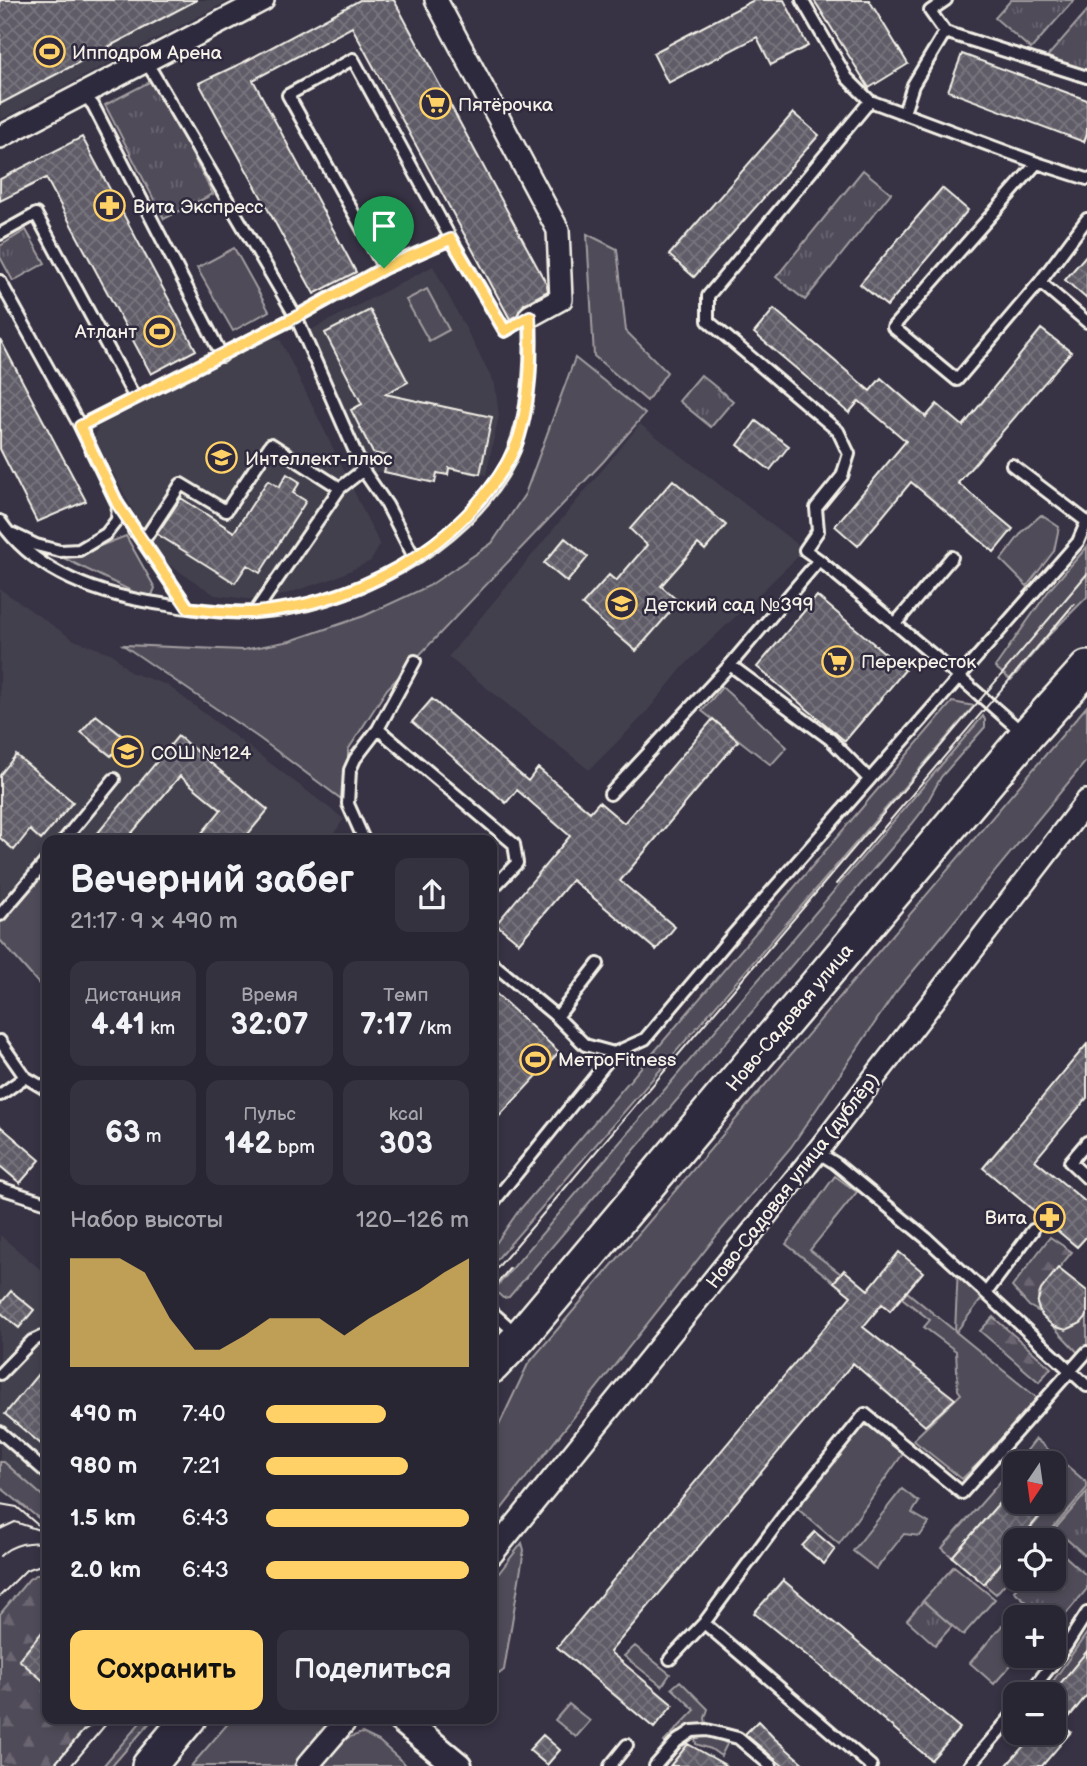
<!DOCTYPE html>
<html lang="ru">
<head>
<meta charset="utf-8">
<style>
  body { margin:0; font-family:"Balsamiq Sans",sans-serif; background:#35323f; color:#f1f3f6; height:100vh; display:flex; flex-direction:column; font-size:26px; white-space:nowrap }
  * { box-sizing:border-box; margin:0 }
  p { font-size:23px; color:#a5a5ac }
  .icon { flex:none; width:38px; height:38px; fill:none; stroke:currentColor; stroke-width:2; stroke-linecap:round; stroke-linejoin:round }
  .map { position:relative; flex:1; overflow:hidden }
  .sheet { position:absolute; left:42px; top:835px; width:455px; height:889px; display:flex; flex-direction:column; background:#292633; border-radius:14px; box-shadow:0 4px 10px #0003,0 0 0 2px #45434e }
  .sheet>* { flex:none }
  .needle { width:46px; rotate:193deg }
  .buttons { position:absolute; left:1003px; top:1451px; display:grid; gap:14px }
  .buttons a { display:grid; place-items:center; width:63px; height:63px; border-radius:14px; background:#292633; box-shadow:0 4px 10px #0003,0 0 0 2px #45434e; font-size:35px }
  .pin { position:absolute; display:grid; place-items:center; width:60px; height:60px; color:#fff; margin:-72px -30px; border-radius:50% 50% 50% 0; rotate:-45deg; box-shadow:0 0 7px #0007 }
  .pin .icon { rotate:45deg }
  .round { display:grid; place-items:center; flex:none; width:74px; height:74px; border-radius:14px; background:#35323f }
  .head { display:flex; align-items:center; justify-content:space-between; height:119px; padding:0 28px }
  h1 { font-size:38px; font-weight:600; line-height:52px }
  .metrics { display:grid; grid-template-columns:repeat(3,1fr); gap:10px; height:119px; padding:7px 28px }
  .metrics div { display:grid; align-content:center; border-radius:14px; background:#35323f; text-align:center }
  .metrics b { font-size:30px; font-weight:600 }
  .metrics small { font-size:19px; font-weight:400 }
  .metrics p { font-size:19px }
  .chart { height:196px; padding:14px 28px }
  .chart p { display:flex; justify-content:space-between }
  .chart svg { width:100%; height:126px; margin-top:7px; fill:#ffd166; opacity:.7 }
  .action { display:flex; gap:14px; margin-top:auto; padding:14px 28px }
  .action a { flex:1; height:80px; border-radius:14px; background:#ffd166; color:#111; font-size:28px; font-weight:600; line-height:80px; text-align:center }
  .action a+a { background:#35323f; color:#f1f3f6 }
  ul { padding:0 28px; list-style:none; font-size:23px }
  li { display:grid; grid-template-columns:112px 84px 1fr; align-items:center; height:52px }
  li i { height:18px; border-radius:9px; background:#ffd166 }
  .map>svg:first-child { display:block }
  .built { fill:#433f4e }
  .grass { fill:#504b59; stroke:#a29ea0; stroke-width:2 }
  .forest { fill:url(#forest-firs); stroke:#a29ea0; stroke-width:2 }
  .park { fill:url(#park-tufts); stroke:#a29ea0; stroke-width:2 }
  .building { fill:url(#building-cross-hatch); stroke:#f4f1e8; stroke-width:2 }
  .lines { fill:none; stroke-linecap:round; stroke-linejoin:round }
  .service-casing { stroke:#f4f1e8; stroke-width:16 }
  .minor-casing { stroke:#f4f1e8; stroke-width:26 }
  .tertiary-casing { stroke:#f4f1e8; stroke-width:32 }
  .primary-casing { stroke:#f4f1e8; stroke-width:38 }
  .service { stroke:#2f2a3d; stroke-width:10 }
  .minor { stroke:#2f2a3d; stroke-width:21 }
  .tertiary { stroke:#2f2a3d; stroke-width:26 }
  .primary { stroke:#2f2a3d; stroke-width:33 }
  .tram { stroke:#f4f1e8; stroke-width:2 }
  .route-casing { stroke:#fff; stroke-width:14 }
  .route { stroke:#ffd166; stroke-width:9 }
  .labels { text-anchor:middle; stroke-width:5; stroke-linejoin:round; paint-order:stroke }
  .poi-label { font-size:19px; fill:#f4f1e8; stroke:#2f2a3d; text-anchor:start }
  .street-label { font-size:19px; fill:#f4f1e8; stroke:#2f2a3d }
</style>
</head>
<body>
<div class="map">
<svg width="1087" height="1766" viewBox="0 0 1087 1766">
  <defs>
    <pattern id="forest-firs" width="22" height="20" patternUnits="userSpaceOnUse" patternTransform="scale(1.75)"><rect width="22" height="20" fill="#504b59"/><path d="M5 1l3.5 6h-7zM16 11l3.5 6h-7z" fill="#6a6571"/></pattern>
    <pattern id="park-tufts" width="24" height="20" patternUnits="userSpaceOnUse" patternTransform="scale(1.75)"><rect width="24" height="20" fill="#504b59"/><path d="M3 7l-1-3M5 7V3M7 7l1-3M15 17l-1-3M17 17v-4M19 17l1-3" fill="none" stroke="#6a6571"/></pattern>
    <pattern id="building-cross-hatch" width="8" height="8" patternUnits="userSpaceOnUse" patternTransform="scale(1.75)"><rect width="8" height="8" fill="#5f5c67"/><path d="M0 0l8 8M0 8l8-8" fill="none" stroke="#77747d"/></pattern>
  </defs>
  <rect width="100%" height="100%" fill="#373244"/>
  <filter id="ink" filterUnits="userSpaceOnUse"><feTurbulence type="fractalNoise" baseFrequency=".0143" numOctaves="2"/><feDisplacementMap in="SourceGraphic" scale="14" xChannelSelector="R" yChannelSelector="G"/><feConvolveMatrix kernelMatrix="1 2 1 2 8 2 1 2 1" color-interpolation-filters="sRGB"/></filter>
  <g filter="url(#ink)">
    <path class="built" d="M0 0H230L0 120Z
      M433 266 495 384 499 416 486 475 449 468 448 475 437 473 435 483 384 472H372L307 332Z
      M269 338 280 339 380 545 371 561 332 579 264 601 215 595 157 557 95 438 98 427Z
      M640 424 805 550 683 667 645 714 589 770 448 657Z
      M0 589 74 640 113 654 130 672 167 685 344 819 329 840H47V993L0 940Z
      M0 1235 47 1275V1502L0 1463Z"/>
    <path class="grass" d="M587 234 617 249 626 331 667 372 647 401 594 356Z
      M234 248 269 311 233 331 197 268Z
      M427 289 449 330 429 341 406 300Z
      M575 358 645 414 603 462 387 689 348 750V804L259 738 123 645 243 650 290 641 364 616 429 586 492 543 525 494Z
      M1041 515 1059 527 1054 551 1027 586 1001 560 1023 531Z
      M18 536 53 549 87 551 126 536 155 588 150 600Z
      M1087 547V597L1048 636 1011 680 995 667 1050 589Z
      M722 687 787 747 771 765 702 711Z
      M952 702 974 706 492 1265V1249L517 1213Z
      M1087 706V760L895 993 791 1147 718 1234 492 1521V1440L528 1364Z
      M983 716 985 720V727L941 777 923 810 912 824 509 1297 503 1298 494 1290Z
      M37 872 47 881V993L0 940V915Z
      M835 1176 857 1192 810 1250 841 1274 834 1282 786 1244Z
      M958 1267 986 1293 956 1332 1042 1402 962 1479 913 1440 961 1394 958 1390 956 1351 924 1327 930 1320 902 1298 907 1292 955 1331Z
      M1087 1316V1352L1082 1357 1053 1326C1067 1332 1078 1328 1087 1316Z
      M856 1425 881 1427 907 1448 839 1544 792 1504Z
      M1036 1439 1087 1483V1488L1043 1540H1021L1057 1497 1054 1493V1463H1017Z
      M0 1462H4L47 1500V1525L0 1487Z
      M1015 1465V1485L952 1557 942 1548Z
      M902 1489 919 1502 912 1513 929 1523 920 1536 904 1534 876 1569 853 1551Z
      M522 1543 524 1550 504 1670 499 1674 492 1667V1582Z
      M1015 1547V1572L996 1594 984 1584Z
      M954 1566 995 1599 963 1635 923 1601Z
      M1010 1616 1015 1621V1656H1019L994 1684 970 1663Z
      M1087 1633V1656L1054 1704V1694H1044Z
      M635 1646 670 1674 662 1686 624 1656Z
      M680 1681 708 1709 705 1718 707 1730 683 1737 671 1748 664 1742 695 1710 672 1688Z
      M144 1718 153 1719 112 1766H103Z
      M232 1719V1718L333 1719 293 1766H191Z
      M362 1733 379 1741 407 1766H321L347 1738Z
      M716 1736 727 1744 721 1756 711 1749 696 1744 695 1737Z"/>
    <path class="forest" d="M1050 1237 1072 1252 1041 1290 1038 1296V1311L1029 1306 1012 1287Z
      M993 1317 1051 1368 1039 1382 980 1331Z
      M47 1569V1718L102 1719 84 1730 53 1766H0V1614L29 1579Z"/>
    <path class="park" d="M1011 0H1074L1031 49 995 18Z
      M1087 11V74L1046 58Z
      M153 80 213 194 164 219 105 105Z
      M863 170 891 193 805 300 776 277Z
      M26 230 45 263 13 281 0 257V246Z
      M701 375 733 401 711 427 679 401Z
      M1087 1492V1557L1055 1529Z
      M1054 1546 1087 1576V1589L1055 1627 1054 1617H1044L1014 1591 1025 1579 1054 1578Z
      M923 1601 952 1626 935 1645 907 1620Z
      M569 1704 590 1721 576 1737 555 1720Z"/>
    <path class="building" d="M0 0H197L0 104Z
      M360 0H394L547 285 548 291 524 304 517 315 510 319 352 27 253 80 356 272 314 294 199 83 244 62Z
      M754 0H784L808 46 771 65 757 37 668 83 653 53Z
      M814 0H869L908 64 869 88Z
      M962 54 1087 100V134L1084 142 948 91Z
      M793 113 819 135 694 277 669 255Z
      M82 137 196 350 151 374 46 178 0 201V179Z
      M942 188 968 210 887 306 860 284Z
      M1087 254V299L1065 280Z
      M774 309 870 391 881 378 926 417 937 404 963 426 1041 329 1071 352 958 483 1013 529 994 552 911 482 858 546 835 526 906 441 859 401 849 413 754 333Z
      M370 310 408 382 385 394 492 417 480 474 449 468 448 475 437 473 435 483 384 472 388 456 373 453 351 410 362 404 325 333Z
      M0 339 86 501 37 522 0 449Z
      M756 421 789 446 770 470 738 445Z
      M287 474 300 482 293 493 306 501 260 573 247 565 235 583 157 534 181 498 234 532 268 480 279 487Z
      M673 480 726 525 705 550 698 544 661 586 679 602 636 651 582 605 609 575 616 581 647 545 630 529Z
      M565 538 588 557 567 582 544 563Z
      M817 596 905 670 845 741 757 667Z
      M432 699 528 781 538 768 590 812 599 802 624 823 713 719 738 741 620 881 675 927 656 950 572 880 519 943 496 924 570 836 517 790 506 803 412 722Z
      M96 715 126 739 111 756 81 732Z
      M178 736 268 810 243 840H196L221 810 180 776 126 840H92Z
      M16 755 73 802 41 840 30 830 14 850 0 838V775Z
      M492 990 559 1052 492 1124Z
      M1087 1044V1098L1035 1160 1087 1203V1236L1077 1247 983 1168Z
      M0 1126 40 1160 20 1183 0 1166Z
      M899 1252 923 1272 890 1311 882 1304 863 1327 955 1399 925 1426 853 1363 610 1652 673 1705 654 1728 557 1647 851 1296 834 1282 844 1270 868 1290Z
      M1058 1268 1087 1291V1316L1081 1323 1066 1330 1053 1326 1042 1316 1037 1304 1041 1290Z
      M11 1291 34 1310 19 1328 0 1312V1304Z
      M47 1363V1449L5 1414Z
      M1015 1485V1502H1051L1020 1540H1015V1546L984 1584 952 1557Z
      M815 1532 835 1549 824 1564 802 1546Z
      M783 1580 960 1728 931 1760 836 1679 754 1613Z
      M47 1626V1684L19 1660Z
      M1087 1651V1695L1062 1726 1071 1732 1042 1766H1006L1036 1732H1054V1691Z
      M758 1721 774 1738 806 1766H783L745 1734Z
      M543 1735 560 1750 547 1765 529 1750Z
      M688 1744 727 1766H670Z"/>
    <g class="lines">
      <defs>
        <path id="service" d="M802 0 847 78 870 101 1037 163 1087 179
          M946 0 930 11 945 32 1087 77
          M83 94 93 105 222 356
          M904 113 913 85 945 32
          M1037 163 893 327 957 380 1040 282 1087 219
          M0 234 36 214 135 398
          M384 268 288 95 353 59 451 239
          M0 281 80 426
          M1040 282 1087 322
          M1012 465 1087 522
          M118 505 188 608
          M0 521C35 572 96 594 155 603 187 608 221 614 255 612 347 608 466 546 509 461 530 419 532 362 530 316L505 331 451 239 384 268 296 317 153 73 145 61
          M134 531 146 537 181 484 226 511 271 444 340 488
          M13 534 36 545 60 551 79 550 106 534 117 520 118 505 80 426 296 317 363 470 387 505 415 559
          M819 560 959 677 1024 734
          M255 612 340 488 363 470
          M895 624 952 557
          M730 665 830 739 869 779
          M378 729 514 844 517 863 492 889
          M610 794 730 665 819 560 805 550 818 531 816 508 842 476 849 454 838 431 708 321V296L870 101
          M64 840 114 779
          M364 840 348 804 350 770 355 759 378 729 415 661
          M0 915 47 860
          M492 963 557 1017 585 1045 614 1053
          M557 1017 598 964
          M0 1041 25 1077 47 1090
          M0 1095 25 1077
          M1087 1142 1070 1162 1087 1178
          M817 1152 835 1163 926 1238 1087 1386
          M0 1188 47 1203
          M492 1204 614 1053 645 1039 732 936 1078 542 1087 521
          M986 1293 1033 1230
          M492 1312 518 1335
          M0 1374 32 1341 47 1334
          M0 1432 47 1473
          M670 1659 704 1623
          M1029 1694 1066 1646 1087 1613
          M610 1766 627 1745
          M655 1766 677 1741 692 1731 707 1730 738 1738 771 1766
          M871 1766 704 1623 792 1504 865 1414 962 1493 1087 1352
          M969 1766 1015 1712"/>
        <path id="minor" d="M436 0 558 230 561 299 530 316
          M0 137 263 0
          M492 1554 817 1152 1087 801
          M307 1766 348 1718"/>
        <path id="tertiary" d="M400 1718 458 1766"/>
        <path id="primary" d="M492 1366 520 1337 1026 736 1087 668
          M149 1766 189 1718"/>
      </defs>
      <use href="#service" class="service-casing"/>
      <use href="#minor" class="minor-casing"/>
      <use href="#tertiary" class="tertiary-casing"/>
      <use href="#primary" class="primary-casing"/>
      <use href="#service" class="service"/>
      <use href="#minor" class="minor"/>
      <use href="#tertiary" class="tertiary"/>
      <use href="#primary" class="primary"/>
      <path class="tram" d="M836 884 1074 604
        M492 1274 1087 574
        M492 1290 510 1268
        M0 1504 17 1507 47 1533
        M0 1529 15 1522 39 1530
        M0 1556C12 1544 31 1540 47 1544
        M0 1596 26 1570 47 1563
        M53 1766 84 1730 102 1718
        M71 1766 111 1718"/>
    </g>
  </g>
  <g class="lines" filter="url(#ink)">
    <defs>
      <path id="route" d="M451 239 505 331 530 316C532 355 530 399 519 437 512 458 500 476 487 492 431 562 346 604 257 612 235 614 211 611 188 608L118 505 80 426 296 317 384 268Z"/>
    </defs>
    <use href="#route" class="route-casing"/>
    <use href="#route" class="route"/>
  </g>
  <defs>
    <symbol id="stadium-ring" viewBox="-11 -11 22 22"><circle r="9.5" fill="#2f2a3d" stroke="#ffd166" stroke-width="1.5"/><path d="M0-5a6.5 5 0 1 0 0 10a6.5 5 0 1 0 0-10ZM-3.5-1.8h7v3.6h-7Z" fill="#ffd166"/></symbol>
    <symbol id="supermarket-ring" viewBox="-11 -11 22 22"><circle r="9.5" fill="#2f2a3d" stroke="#ffd166" stroke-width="1.5"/><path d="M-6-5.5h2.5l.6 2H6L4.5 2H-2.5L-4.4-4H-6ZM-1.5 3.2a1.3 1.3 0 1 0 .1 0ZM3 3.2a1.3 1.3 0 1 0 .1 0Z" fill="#ffd166"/></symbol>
    <symbol id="pharmacy-ring" viewBox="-11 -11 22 22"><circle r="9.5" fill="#2f2a3d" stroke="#ffd166" stroke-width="1.5"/><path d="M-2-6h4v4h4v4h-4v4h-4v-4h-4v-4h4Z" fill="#ffd166"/></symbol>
    <symbol id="school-ring" viewBox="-11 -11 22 22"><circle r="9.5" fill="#2f2a3d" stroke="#ffd166" stroke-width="1.5"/><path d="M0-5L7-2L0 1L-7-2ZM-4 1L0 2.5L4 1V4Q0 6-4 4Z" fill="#ffd166"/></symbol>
  </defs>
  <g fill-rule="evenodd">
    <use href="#stadium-ring" x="32" y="34" width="35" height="35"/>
    <use href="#supermarket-ring" x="418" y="86" width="35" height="35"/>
    <use href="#pharmacy-ring" x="92" y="188" width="35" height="35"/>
    <use href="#stadium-ring" x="142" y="314" width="35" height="35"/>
    <use href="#school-ring" x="204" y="440" width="35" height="35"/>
    <use href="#school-ring" x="604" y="586" width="35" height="35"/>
    <use href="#supermarket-ring" x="820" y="644" width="35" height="35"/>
    <use href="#school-ring" x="110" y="734" width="35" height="35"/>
    <use href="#stadium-ring" x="518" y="1042" width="35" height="35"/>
    <use href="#pharmacy-ring" x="1032" y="1200" width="35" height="35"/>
  </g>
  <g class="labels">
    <g class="poi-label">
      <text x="72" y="59">Ипподром Арена</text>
      <text x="458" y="111">Пятёрочка</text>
      <text x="133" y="213">Вита Экспресс</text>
      <text x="137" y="338" text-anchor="end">Атлант</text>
      <text x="245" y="465">Интеллект-плюс</text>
      <text x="644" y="611">Детский сад №399</text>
      <text x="861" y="668">Перекресток</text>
      <text x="151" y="759">СОШ №124</text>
      <text x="558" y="1066">МетроFitness</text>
      <text x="1027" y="1224" text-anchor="end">Вита</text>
    </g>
    <g class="street-label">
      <text transform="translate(789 1017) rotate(-50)" y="7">Ново-Садовая улица</text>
      <text transform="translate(792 1180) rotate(-52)" y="7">Ново-Садовая улица (дублёр)</text>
    </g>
  </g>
</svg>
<div class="buttons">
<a><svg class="needle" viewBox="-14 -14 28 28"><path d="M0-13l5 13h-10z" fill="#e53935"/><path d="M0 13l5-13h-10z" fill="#a5a5ac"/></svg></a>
<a><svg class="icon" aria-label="locate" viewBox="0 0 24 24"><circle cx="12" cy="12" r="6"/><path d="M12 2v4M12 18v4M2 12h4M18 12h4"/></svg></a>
<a>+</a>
<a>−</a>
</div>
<div class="pin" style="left:384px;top:268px;background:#1e9e55"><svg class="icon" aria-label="arrive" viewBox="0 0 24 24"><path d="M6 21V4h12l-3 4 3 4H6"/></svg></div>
<section class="sheet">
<div class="head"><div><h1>Вечерний забег</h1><p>21:17 · 9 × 490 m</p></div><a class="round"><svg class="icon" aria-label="share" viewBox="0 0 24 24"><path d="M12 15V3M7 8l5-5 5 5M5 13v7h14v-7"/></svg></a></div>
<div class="metrics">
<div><p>Дистанция</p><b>4.41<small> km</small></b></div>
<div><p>Время</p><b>32:07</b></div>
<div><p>Темп</p><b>7:17<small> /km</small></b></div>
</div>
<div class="metrics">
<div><b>63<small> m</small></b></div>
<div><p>Пульс</p><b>142<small> bpm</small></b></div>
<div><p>kcal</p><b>303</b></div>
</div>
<div class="chart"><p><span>Набор высоты</span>120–126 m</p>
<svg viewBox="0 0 160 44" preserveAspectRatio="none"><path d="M0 44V6L10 6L20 6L30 11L40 27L50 38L60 38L70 33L80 27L90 27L100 27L110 33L120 27L130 22L140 17L150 11L160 6V44z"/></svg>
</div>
<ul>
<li><b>490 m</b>7:40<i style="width:59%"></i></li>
<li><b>980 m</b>7:21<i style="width:70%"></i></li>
<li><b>1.5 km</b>6:43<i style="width:100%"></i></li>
<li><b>2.0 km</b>6:43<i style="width:100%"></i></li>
</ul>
<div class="action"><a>Сохранить</a><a>Поделиться</a></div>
</section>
</div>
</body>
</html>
